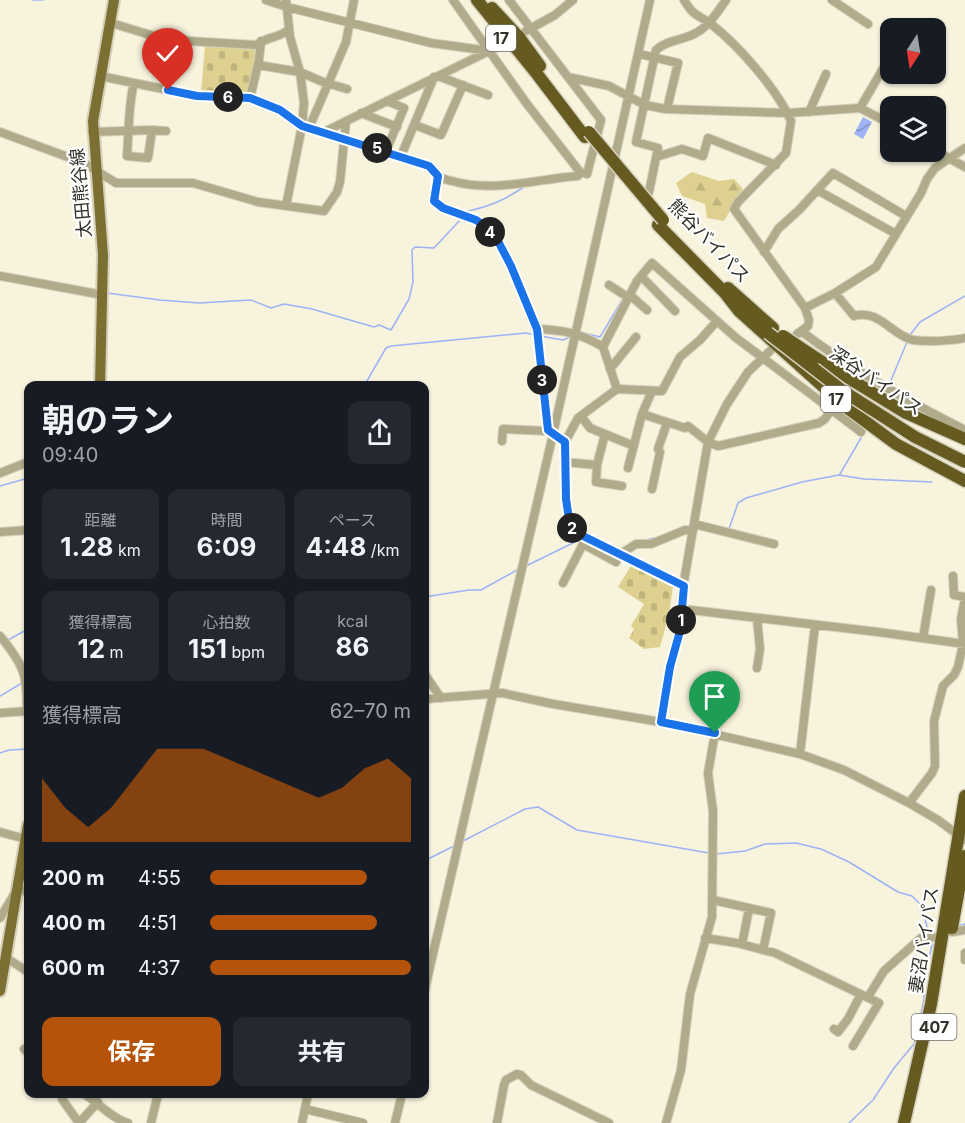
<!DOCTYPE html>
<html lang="ja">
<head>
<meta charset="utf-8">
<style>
  body { margin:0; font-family:Inter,"Noto Sans JP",sans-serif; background:#242831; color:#f1f3f6; height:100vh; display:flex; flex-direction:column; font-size:22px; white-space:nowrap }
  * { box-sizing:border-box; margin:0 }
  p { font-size:20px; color:#9ea1a6 }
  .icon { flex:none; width:33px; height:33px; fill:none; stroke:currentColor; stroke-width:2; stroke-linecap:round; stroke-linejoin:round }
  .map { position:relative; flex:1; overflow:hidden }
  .panel { position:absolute; left:24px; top:381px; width:405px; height:717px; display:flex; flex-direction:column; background:#171b24; border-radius:12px; box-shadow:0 2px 4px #0004 }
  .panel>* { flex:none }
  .needle { width:39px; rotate:192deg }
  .fabs { position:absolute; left:880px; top:18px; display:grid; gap:12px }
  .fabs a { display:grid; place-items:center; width:66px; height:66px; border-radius:12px; background:#171b24; box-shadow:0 2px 4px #0004; font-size:30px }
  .pin { position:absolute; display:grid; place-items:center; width:51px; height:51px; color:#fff; margin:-62px -26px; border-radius:50% 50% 50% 0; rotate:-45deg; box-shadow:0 0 6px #0007 }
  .pin .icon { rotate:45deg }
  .km { position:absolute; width:30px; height:30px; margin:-15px; border-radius:50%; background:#222; color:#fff; font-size:16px; line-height:30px; text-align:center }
  .round { display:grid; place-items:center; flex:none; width:63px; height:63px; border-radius:12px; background:#242831 }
  .headline { display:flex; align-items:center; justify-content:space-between; height:102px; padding:0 18px }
  h1 { font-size:33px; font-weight:700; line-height:45px }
  .metrics { display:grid; grid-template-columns:repeat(3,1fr); gap:9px; height:102px; padding:6px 18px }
  .metrics div { display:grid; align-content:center; border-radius:12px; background:#242831; text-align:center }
  .metrics b { font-size:26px; font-weight:700 }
  .metrics small { font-size:16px; font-weight:400 }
  .metrics p { font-size:16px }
  .chart { height:168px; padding:12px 18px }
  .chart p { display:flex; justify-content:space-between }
  .chart svg { width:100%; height:108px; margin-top:6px; fill:#b45309; opacity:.7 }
  .cta { display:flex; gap:12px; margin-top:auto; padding:12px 18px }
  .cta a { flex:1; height:69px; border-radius:12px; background:#b45309; color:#fff; font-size:24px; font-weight:700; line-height:69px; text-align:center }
  .cta a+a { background:#242831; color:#f1f3f6 }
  ul { padding:0 18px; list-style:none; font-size:20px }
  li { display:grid; grid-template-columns:96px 72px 1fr; align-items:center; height:45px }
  li i { height:15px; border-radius:8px; background:#b45309 }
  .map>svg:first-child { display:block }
  .forest { fill:url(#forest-firs) }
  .cemetery { fill:url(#cemetery-stones) }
  .water { fill:url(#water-waves) }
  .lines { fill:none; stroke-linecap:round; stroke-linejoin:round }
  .stream { stroke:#9db3f5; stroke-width:1.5 }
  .minor-tunnel { stroke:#d0ccb9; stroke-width:8; stroke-dasharray:8 4; stroke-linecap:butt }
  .minor-casing { stroke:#d4d0bc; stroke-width:10 }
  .major-casing { stroke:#d4d0bc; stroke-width:14 }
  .highway-casing { stroke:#d4d0bc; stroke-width:15 }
  .minor { stroke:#b1ab8b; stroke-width:8 }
  .major { stroke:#7b6f31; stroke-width:10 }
  .highway { stroke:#655a20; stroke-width:12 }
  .highway-bridge-casing { stroke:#d4d0bc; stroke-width:15; stroke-linecap:butt }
  .highway-bridge { stroke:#655a20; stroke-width:12 }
  .route-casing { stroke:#fff; stroke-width:12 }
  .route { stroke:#1a73e8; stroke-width:8 }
  .labels { text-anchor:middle; stroke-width:4.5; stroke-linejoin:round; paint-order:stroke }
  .shield { fill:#fff; stroke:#706f68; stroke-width:1.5 }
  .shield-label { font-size:16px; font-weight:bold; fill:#323128 }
  .street-label { font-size:18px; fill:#323128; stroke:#fff }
</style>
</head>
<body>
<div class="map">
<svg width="965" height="1123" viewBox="0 0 965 1123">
  <defs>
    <pattern id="forest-firs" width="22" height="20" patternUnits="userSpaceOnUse" patternTransform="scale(1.5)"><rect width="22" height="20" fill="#ded18f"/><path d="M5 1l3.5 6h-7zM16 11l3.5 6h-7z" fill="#bfb47b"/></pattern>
    <pattern id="cemetery-stones" width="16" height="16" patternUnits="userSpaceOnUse" patternTransform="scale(1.5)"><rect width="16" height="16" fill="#ded18f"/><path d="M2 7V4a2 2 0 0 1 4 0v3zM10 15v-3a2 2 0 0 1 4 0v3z" fill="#bfb47b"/></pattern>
    <pattern id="water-waves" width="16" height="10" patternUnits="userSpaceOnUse" patternTransform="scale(1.5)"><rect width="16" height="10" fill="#9db3f5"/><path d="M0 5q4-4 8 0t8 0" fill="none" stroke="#8192c6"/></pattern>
  </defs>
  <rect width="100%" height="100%" fill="#f7f3dd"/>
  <path class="forest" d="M692 172 719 181 734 179 743 189 724 221 707 218 705 204 682 196 676 183Z"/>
  <path class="cemetery" d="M205 44 259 47 249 94 201 93Z
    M632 564 673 586 669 615 660 647 644 649 629 638 634 629 631 626 644 604 618 587Z"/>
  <path class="water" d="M863 117 872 122 863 139 854 134Z"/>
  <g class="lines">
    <path class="stream" d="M33 0H43
      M466 213 468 211C491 206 504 200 524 187
      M16 275 85 288
      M107 293 160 300 199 303 251 300 271 308 284 304 312 309 374 327 379 325 391 330 409 299 413 282 412 250 415 247 434 248 461 219
      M580 332 600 337 624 297
      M910 335 920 322 965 296
      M540 336 563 340 570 337
      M889 385 907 342
      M364 386 386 348 391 346 526 333 536 335
      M840 474 861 438
      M0 486 28 478
      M729 529 738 503 746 498 802 482 839 475 864 479 932 482
      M645 540 655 538
      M526 566 581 539
      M424 597 469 590H481L519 569
      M8 640 28 629
      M0 696 22 683
      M0 753 9 750 28 749
      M463 841 525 809 538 807 577 830 709 853
      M716 854 745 851 765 844 796 843 821 849 849 862 898 892 912 896 922 906 929 935
      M424 861 456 845
      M958 926 965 924
      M849 1123 873 1100 894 1068 914 1044 924 1000V979L932 945 931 942"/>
    <path class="minor-tunnel" d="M492 51 512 40"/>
    <defs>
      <path id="minor" d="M266 0 287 7 431 43 490 51
        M286 0 290 37 300 72 304 103 302 126 286 206
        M509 0 601 120 587 174 580 172
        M684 0C695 18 696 13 711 24 738 45 777 89 791 121L786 153 738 202 734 209 805 308 809 320 808 326 797 334
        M832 0 868 24
        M111 23 154 36 189 41 257 45C269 35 279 39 289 29
        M526 31 555 15 573 0
        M644 55 678 63 667 109
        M258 65 300 72 323 82 347 89
        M100 76 197 96 250 98 280 110 302 126 429 166C433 169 435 173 439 176 442 179 448 180 452 181 494 193 536 179 578 176L580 172 527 104 453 0
        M438 76 488 95
        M568 77 609 86 645 105 665 109 788 113 860 108 891 124
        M250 98 259 60 261 41
        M860 108 891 55
        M809 112 826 74
        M361 113 397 127
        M415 125 441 135 463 85
        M309 128 346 42 354 0
        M152 130 166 131
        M0 132 84 163 116 183H193L258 202 324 211 337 192 340 182 346 121
        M92 132 152 130 148 158 127 156C129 132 128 106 134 83
        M324 132 487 52
        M386 151 404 108 387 101
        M936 151 965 167
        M401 156 434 77
        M656 157 682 149 703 156 708 138 776 165
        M438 176 434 201 443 208 476 220 483 225 499 243 511 266 537 329 548 431 565 442 566 499 570 526 581 535 684 586
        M817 190 896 234
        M649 192 658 148 636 142 656 50C665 41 681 40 692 35 708 28 716 14 726 0
        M764 252 778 229 799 210 833 173 906 216
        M0 276 103 295
        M641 276 675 311
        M609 285 629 298
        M835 293 854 316C880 309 891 335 913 340 927 342 952 341 965 338
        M631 296 647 310
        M805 308 835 293 876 267 921 193 927 179 935 168 965 148
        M537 329C564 330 580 333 603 347L617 389 662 391 680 357 700 340 717 321
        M801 331C852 370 907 401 965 430
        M603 347 637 281 652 263 735 337 861 432
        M610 369 636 337
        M642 414 685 428 688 426 708 442 718 446 819 423 825 419 831 410
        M581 416 590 428 634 446
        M605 434 597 465 596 482 622 486
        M502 441 503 429 548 431
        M565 442 578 418 617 389
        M564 462 597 465
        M628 468 642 414 652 391
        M0 473 28 462
        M652 489 660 452 658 449 667 423
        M694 524 774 544
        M0 532 28 530
        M953 576 954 595 965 597
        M563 583 583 544 616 562 619 555 636 544H651L685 530 693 531
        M682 609 878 632 965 644
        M757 619 760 649 757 668
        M0 636C23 664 28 675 27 711
        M923 638 931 590
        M424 673 441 698
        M424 699 502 693 553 704 661 722 800 754 844 770 909 803 938 820 965 840
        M0 713 28 711
        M661 722 670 667 680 631 682 593 708 442 727 404 748 372 770 351
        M800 754 815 625
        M909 803 932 773 935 766 934 721 943 686 954 675 958 667 963 644 961 619 965 598
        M0 832 26 839
        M713 900 771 913 763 950
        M0 918 18 888 28 893
        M952 932 965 930
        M705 938 737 943 775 953 879 1003 853 1046
        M742 944 749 909
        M965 953V960
        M5 957 28 972
        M424 993 553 434 650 0
        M868 997 884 971 921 938 943 937
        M834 1029 838 1032 848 1019 861 994
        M24 1049 28 1053
        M84 1094C98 1102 112 1119 128 1123
        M62 1099 79 1123
        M305 1109 363 1123
        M79 1123 98 1102
        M151 1123 158 1094
        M302 1123 308 1094
        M395 1123 402 1094
        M497 1123 504 1085 506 1080 517 1074 521 1075 531 1085 609 1123
        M666 1123 681 1070 690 994 712 917 713 811 708 773 715 733"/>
      <path id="major" d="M100 386 103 255 93 121 114 0
        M0 991 28 825"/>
      <path id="highway" d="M477 0 537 74 585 137
        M492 8 519 37 540 66
        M658 225 729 297
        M728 288 773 328
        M725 293 739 311 846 407 896 444 965 481
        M816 358 904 412 965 439
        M952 928 965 856
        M904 1123 931 1004 965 796"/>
    </defs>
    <use href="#minor" class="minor-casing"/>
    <use href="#major" class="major-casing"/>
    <use href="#highway" class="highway-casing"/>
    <use href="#minor" class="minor"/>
    <use href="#major" class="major"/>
    <use href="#highway" class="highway"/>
    <defs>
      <path id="highway-bridge" d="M589 132 663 220
        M768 333 843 391 915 437 965 462
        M783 336 816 358"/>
    </defs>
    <use href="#highway-bridge" class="highway-bridge-casing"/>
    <use href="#highway-bridge" class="highway-bridge"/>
  </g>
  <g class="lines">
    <defs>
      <path id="route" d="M168 90 197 96 250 98 280 110 302 126 429 166 438 176 434 201 443 208 476 220 483 225 499 243 511 266 537 329 548 430 565 442 566 499 570 526 581 535 684 586 680 631 670 667 661 722 715 733"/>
    </defs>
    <use href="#route" class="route-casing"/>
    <use href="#route" class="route"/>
  </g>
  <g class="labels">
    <g class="shield">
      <rect x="486" y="25" width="30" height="26" rx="4.5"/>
      <rect x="821" y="386" width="30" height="26" rx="4.5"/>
      <rect x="911.5" y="1014" width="45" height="26" rx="4.5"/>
    </g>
    <g class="shield-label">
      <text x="501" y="44">17</text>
      <text x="836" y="405">17</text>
      <text x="934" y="1033">407</text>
    </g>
    <g class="street-label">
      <text transform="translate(81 193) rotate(-95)" y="6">太田熊谷線</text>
      <text transform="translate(709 241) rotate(46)" y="6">熊谷バイパス</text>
      <text transform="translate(876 381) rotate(34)" y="6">深谷バイパス</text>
      <text transform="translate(924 940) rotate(-81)" y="6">妻沼バイパス</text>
    </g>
  </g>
</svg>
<div class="fabs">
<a><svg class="needle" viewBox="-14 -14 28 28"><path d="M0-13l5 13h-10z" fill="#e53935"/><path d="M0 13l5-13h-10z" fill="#9ea1a6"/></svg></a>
<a><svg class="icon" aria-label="layers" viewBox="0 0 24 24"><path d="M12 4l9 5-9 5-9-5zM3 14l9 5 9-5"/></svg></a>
</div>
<div class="pin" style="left:715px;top:733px;background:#1e9e55"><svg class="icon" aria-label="arrive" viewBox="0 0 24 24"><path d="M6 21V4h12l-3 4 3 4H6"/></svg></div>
<div class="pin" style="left:168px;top:90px;background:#d93025"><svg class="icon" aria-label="check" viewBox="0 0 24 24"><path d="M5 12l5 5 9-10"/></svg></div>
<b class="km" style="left:681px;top:620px">1</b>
<b class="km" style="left:572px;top:528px">2</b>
<b class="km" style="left:542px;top:380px">3</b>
<b class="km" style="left:490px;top:232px">4</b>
<b class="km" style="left:377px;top:148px">5</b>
<b class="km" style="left:228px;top:97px">6</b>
<section class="panel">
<div class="headline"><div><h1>朝のラン</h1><p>09:40</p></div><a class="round"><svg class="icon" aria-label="share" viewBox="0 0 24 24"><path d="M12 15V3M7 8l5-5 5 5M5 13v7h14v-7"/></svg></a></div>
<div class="metrics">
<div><p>距離</p><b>1.28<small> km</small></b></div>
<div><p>時間</p><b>6:09</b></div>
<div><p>ペース</p><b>4:48<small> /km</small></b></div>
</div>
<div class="metrics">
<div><p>獲得標高</p><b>12<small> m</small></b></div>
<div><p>心拍数</p><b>151<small> bpm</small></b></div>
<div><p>kcal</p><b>86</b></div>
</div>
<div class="chart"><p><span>獲得標高</span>62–70 m</p>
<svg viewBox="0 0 160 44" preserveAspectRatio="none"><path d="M0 44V18L10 30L20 38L30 30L40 18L50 6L60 6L70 6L80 10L90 14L100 18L110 22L120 26L130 22L140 14L150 10L160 18V44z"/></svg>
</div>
<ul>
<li><b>200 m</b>4:55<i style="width:78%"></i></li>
<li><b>400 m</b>4:51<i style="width:83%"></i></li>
<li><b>600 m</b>4:37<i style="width:100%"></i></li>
</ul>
<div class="cta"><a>保存</a><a>共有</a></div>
</section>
</div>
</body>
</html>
